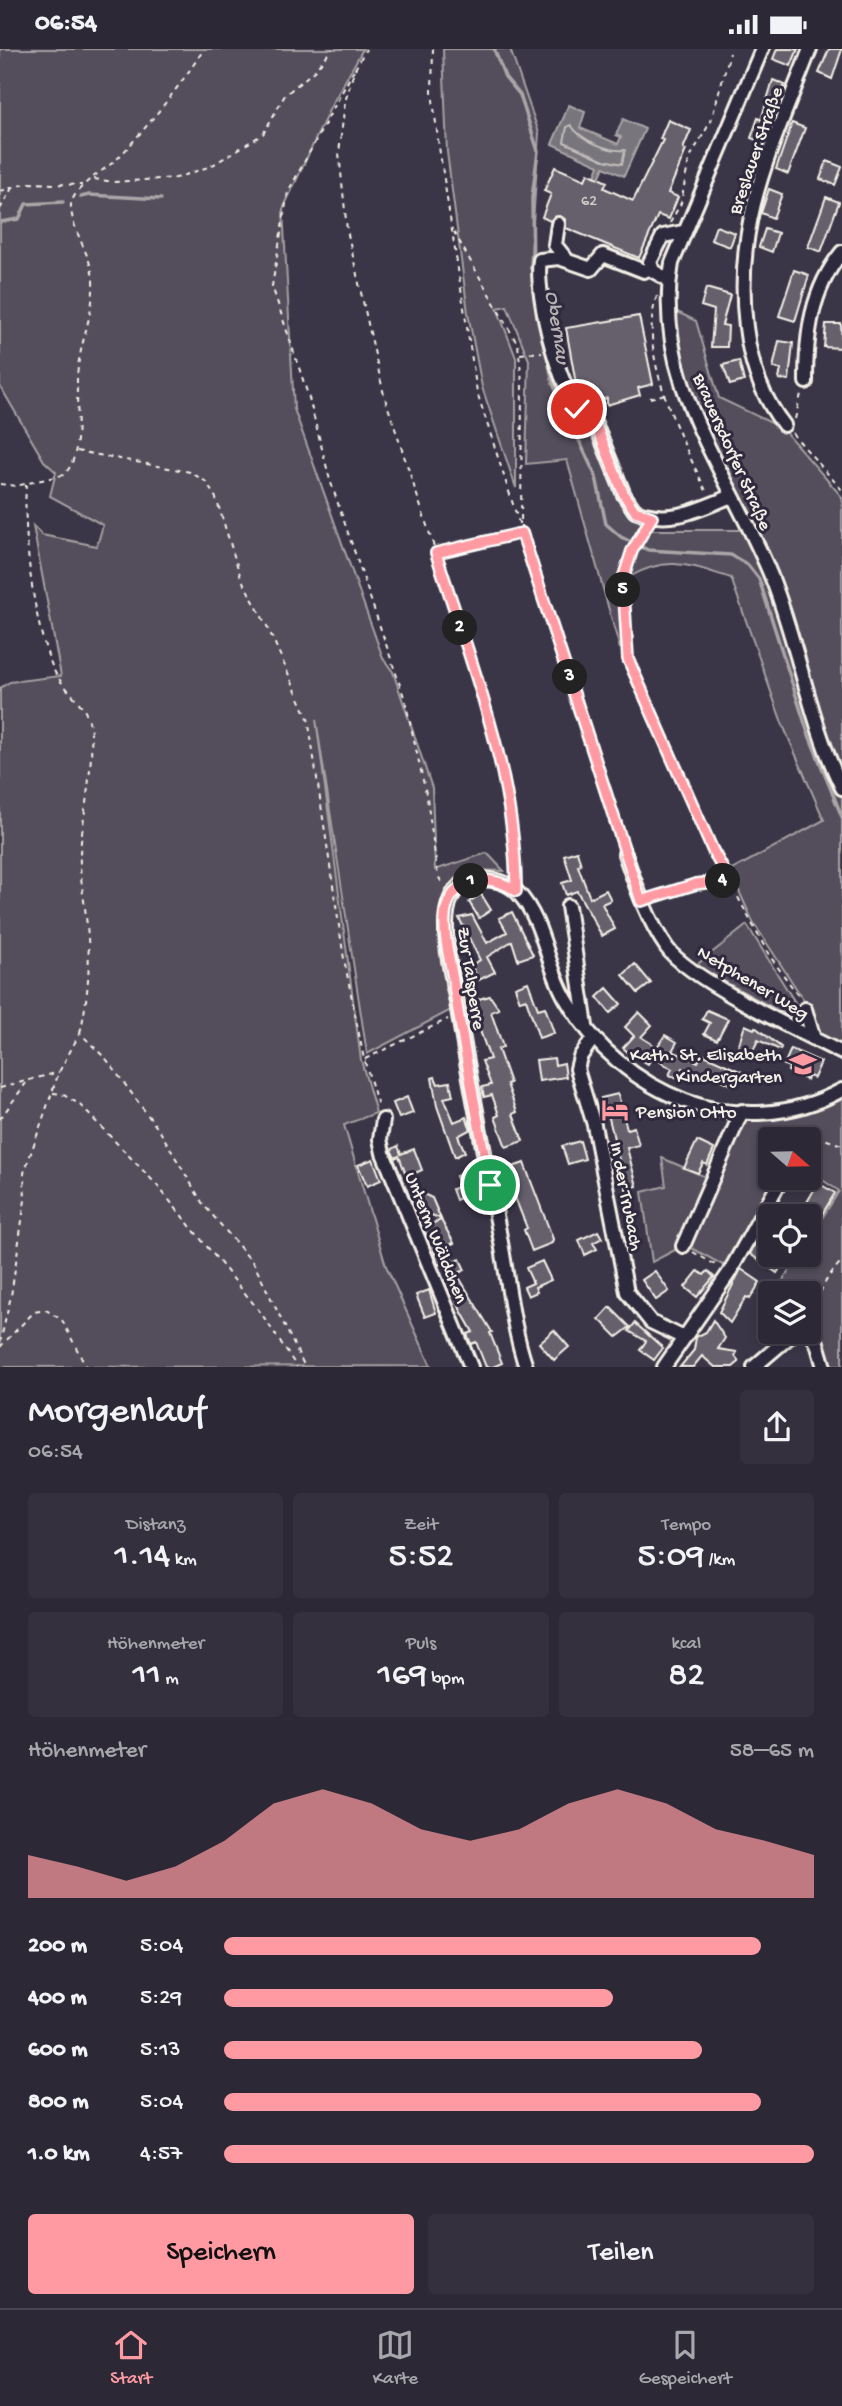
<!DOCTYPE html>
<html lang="de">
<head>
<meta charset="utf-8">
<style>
  body { margin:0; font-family:"Gochi Hand",sans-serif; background:#34303d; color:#f1f3f6; height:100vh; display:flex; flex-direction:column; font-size:26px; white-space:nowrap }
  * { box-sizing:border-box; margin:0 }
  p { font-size:23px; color:#a6a6ad }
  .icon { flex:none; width:38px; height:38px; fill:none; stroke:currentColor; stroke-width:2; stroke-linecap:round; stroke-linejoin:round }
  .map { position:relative; height:1318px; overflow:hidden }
  .side { display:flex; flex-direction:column; background:#2c2835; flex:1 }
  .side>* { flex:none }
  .needle { width:46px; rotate:110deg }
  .controls { position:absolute; left:758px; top:1078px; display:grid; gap:14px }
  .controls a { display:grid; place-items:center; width:63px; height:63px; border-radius:7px; background:#2c2835; box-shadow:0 4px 10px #0003,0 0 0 2px #484450; font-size:35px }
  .pin { position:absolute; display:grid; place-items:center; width:60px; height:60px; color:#fff; margin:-30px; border:4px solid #fff; border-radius:50%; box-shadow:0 2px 7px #0007 }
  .km { position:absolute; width:35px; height:35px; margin:-18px; border-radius:50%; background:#222; color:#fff; font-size:19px; line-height:35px; text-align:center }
  .round { display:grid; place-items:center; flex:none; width:74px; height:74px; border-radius:7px; background:#34303d }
  .summary { display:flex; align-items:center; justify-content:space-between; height:119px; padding:0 28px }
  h1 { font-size:38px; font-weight:600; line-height:52px }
  .metrics { display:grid; grid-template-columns:repeat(3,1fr); gap:10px; height:119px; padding:7px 28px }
  .metrics div { display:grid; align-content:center; border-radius:7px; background:#34303d; text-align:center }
  .metrics b { font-size:35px; font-weight:600 }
  .metrics small { font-size:19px; font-weight:400 }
  .metrics p { font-size:19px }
  .chart { height:196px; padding:14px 28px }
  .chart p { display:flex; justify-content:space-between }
  .chart svg { width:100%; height:126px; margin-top:7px; fill:#ff9aa2; opacity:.7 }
  .cta { display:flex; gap:14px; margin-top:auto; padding:14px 28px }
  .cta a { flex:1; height:80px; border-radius:7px; background:#ff9aa2; color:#111; font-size:28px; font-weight:600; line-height:80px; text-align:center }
  .cta a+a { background:#34303d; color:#f1f3f6 }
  ul { padding:0 28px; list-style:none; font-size:23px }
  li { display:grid; grid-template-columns:112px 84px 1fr; align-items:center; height:52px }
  li i { height:18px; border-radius:9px; background:#ff9aa2 }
  .status { display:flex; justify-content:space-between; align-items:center; height:49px; padding:0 35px; background:#2c2835; direction:ltr }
  .status svg { height:19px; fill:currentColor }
  .dock { display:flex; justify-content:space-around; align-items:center; height:98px; border-top:2px solid #484450; background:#2c2835; font-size:19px; color:#a6a6ad }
  .dock a { display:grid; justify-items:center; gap:4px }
  .dock .selected { color:#ff9aa2 }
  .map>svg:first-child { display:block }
  .green { fill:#534e5c; stroke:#a4a0a2; stroke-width:2 }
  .water { fill:#78747b; stroke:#aaa6a7; stroke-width:2 }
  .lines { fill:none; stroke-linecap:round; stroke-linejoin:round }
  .shore { stroke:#c2bfbc; stroke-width:2 }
  .stream { stroke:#aaa6a7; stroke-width:3.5 }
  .building { fill:#65616c; stroke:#f4f1e8; stroke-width:2 }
  .minor-casing { stroke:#f4f1e8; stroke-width:18 }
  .path { stroke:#f4f1e8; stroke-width:2; stroke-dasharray:5 5; stroke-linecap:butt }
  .minor { stroke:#2f2a3d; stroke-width:12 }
  .route-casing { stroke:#fff; stroke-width:14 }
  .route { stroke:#ff9aa2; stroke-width:9 }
  .labels { text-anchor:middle; stroke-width:6; stroke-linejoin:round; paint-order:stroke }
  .number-label { font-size:16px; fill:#d0cdc9 }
  .street-label { font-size:19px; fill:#f4f1e8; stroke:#2f2a3d }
  .poi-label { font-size:19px; fill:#f4f1e8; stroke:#2f2a3d; text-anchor:end }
  .water-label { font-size:21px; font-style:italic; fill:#b6b2b2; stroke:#2f2a3d }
</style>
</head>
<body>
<div class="status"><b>06:54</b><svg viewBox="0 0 49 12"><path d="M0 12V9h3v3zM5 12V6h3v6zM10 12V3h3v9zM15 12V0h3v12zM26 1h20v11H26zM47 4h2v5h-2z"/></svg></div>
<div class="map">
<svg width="842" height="1318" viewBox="0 0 842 1318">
  <rect width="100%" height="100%" fill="#3b3647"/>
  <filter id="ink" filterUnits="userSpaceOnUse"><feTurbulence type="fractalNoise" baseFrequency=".0143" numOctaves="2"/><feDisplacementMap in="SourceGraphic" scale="14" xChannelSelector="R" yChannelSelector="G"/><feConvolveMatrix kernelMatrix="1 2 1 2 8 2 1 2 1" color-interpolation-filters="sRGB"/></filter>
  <g filter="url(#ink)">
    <path class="green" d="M0 0H363L330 59 283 160 294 360 383 609 393 623 432 739 435 821 487 804 504 822 470 821 451 835 439 878 453 960 367 1005 316 670 361 1011 376 1064 344 1076 386 1217 431 1317 0 1318V639L10 633 61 627 33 477 42 486 97 497 103 476 50 447 56 423 44 412 0 337Z
      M443 0H510L539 84 530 219 567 326 585 360 616 443 646 481H742L769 538 819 703 842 747V997L819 986 809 959 753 873 730 822 824 771 782 674 731 529C691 517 669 505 629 528L620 600 567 411 526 415 529 311 507 257 497 259 516 309V439L482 338 468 264 447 103Z
      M671 260 696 272 719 349 782 379 842 448V726L831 706 777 532 695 360Z
      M747 876 801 963 796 971 695 917Z
      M842 1048V1317H827L817 1264 809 1257 808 1244H791L780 1236 799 1206H808L809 1190 839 1142 809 1122 808 1090H770V1129H780L728 1219 688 1197 742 1068 771 1069Z
      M662 1109 708 1129 679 1199 652 1213 642 1143 666 1137Z"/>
    <path class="water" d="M569 56 585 63 580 79 618 95 621 88 616 86 623 70 645 80 624 127 604 118 599 129 595 127 599 116 552 95Z"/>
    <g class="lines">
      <path class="shore" d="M571 76C580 91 609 103 625 101L622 115 604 111 564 93 567 78Z"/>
      <path class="stream" d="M494 0 505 28 520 46 538 102 532 149 533 226
        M81 148 89 146 161 150
        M0 173 19 170 26 155 63 153
        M536 251 553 335 596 428 606 475 621 488 648 501 731 506 748 516 759 530 807 681 842 768"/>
    </g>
    <path class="building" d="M777 0H798L791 17 773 10Z
      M829 0H842L832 30 819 24Z
      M773 31 785 36 775 56 764 94 751 89 758 69 761 71Z
      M668 71 691 81 683 100 686 101 668 144 678 148 669 170 658 166 639 209 566 179V171L560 167 550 172 542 168 551 145 544 142 555 118 585 131 588 124 607 133 604 139 633 152 663 91 660 90Z
      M792 74 805 79 788 125 776 120Z
      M827 112 842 118 835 136 820 130Z
      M769 140 782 145 773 169 761 164Z
      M826 148 839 153 821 203 808 198Z
      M716 177 735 184 730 198 711 191Z
      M765 180 778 184 772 203 759 198Z
      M794 221 809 226 795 272 779 267Z
      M706 239 730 246 722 276 728 277 727 298H711L714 261 701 257Z
      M639 267 653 335 638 339 640 346 607 356V349L597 352 586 349 576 335 566 279Z
      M826 275H841L842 299 824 298Z
      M779 292 793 294 789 331 779 330 781 320 773 319Z
      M739 312 744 332 730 336 723 316Z
      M577 802 581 816 578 817 590 849 606 841 611 851 602 855 615 880 602 887 577 842 566 846 562 834 572 831 564 806Z
      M481 845 491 861 479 869 469 853Z
      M512 863 533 906 518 911 512 892 487 908 495 923 479 931 471 916 480 911 459 869 472 866 487 894 507 883 499 869Z
      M635 915 651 934 638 944 623 926Z
      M528 933 538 960 545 958 554 984 539 989 526 950 520 952 515 938Z
      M607 939 621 955 610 964 597 948Z
      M490 947 499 960 491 963 503 998 498 1000 510 1034 507 1035 517 1063 513 1065 523 1092 506 1098 495 1068 499 1066 492 1046 484 1048 482 1038 491 1036 482 1012 490 1010 477 973 482 971 475 951Z
      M707 961 728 970 717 991 704 985 710 974 702 970Z
      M639 963 652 976 641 988 657 998 665 986 677 993 672 1002 698 1013 702 1005 742 1023 735 1038 705 1023 703 1029 682 1019 678 1029 669 1026 672 1020 652 1008 648 1015 629 1004 623 999 634 987 625 978Z
      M745 976 754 980 755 978 781 998 780 1001 758 991 752 1004 738 998Z
      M791 1000 821 1013 814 1029 809 1027 807 1031 788 1022 789 1018 784 1016Z
      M554 1009 555 1016 564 1014 566 1028 539 1032 536 1011Z
      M435 1028 438 1035 450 1033 453 1047 444 1049 454 1073 466 1068 471 1080 458 1087 465 1103 455 1108 437 1057 432 1029Z
      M618 1045 627 1080 634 1078 639 1096 627 1099 637 1137 626 1140 609 1069 601 1049Z
      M407 1048 413 1064 399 1069 393 1054Z
      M580 1092 585 1110 568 1115 562 1097Z
      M697 1092 714 1100 707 1116 703 1114 698 1124 684 1119Z
      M398 1097 401 1105 414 1100 422 1121 413 1125 421 1144 432 1149 441 1170 419 1161 399 1107 395 1109 391 1101Z
      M373 1110 381 1131 367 1137 358 1116Z
      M524 1114 553 1190 552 1194 532 1202 524 1181 527 1179 512 1141 505 1143 502 1133 510 1130 507 1120Z
      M466 1123 476 1143 456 1151 452 1140 460 1137 456 1127Z
      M818 1134 835 1144 821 1167H799Z
      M441 1171 454 1194 447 1197 453 1213 460 1210 465 1221 457 1225 492 1283 490 1284 502 1314 493 1318H486L476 1293 471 1295 467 1285 473 1283 460 1260 450 1227 444 1214 438 1216 430 1186 427 1188 423 1178Z
      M598 1182 602 1189 593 1194 597 1200 585 1206 579 1191Z
      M756 1193 784 1213 777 1224 750 1205Z
      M542 1212 551 1231 535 1238 537 1243 528 1247 524 1238 533 1234 526 1219Z
      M741 1220 760 1233 750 1250 746 1248 730 1274 719 1263Z
      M655 1222 669 1242 656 1251 642 1231Z
      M698 1222 704 1226 708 1222 714 1228 697 1248 685 1238Z
      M429 1241 436 1264 425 1268 416 1246Z
      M610 1258 630 1278 617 1288 599 1270Z
      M713 1271 725 1289 718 1300 737 1303 735 1307 739 1313 733 1318H715L702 1307 693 1318H680L694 1301 696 1288 706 1283Z
      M635 1274 663 1299 654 1311 640 1301 646 1292 629 1282Z
      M554 1281 569 1298 554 1311 539 1294Z"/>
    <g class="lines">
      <defs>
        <path id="minor" d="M762 0 672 214C651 334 732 427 773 532 799 600 810 673 842 739
          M558 175 555 196 567 211
          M651 218 644 222 603 206 591 220 559 209 540 211C534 243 561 363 595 374L624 446 635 462C672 476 698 460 732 447
          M669 231 653 222 650 213 663 187 683 183
          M806 333C806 286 811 241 842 203
          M784 376C762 348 750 313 746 278 733 171 773 97 810 0
          M625 805C636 837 647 870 667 899 689 930 804 985 842 1004
          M568 857 586 977
          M805 960 814 990
          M592 991 580 1008 577 1020 594 1076 627 1243 651 1273 684 1289
          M383 1071 380 1090 383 1104 471 1318
          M683 1197 742 1062
          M808 1281 817 1294 824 1318
          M526 1318C512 1277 508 1230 500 1188 486 1110 469 1032 457 954 452 922 425 832 480 830 494 830 508 833 518 844 545 873 546 917 566 950 621 1045 739 1097 842 1041
          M664 1318 729 1224 782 1129
          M754 1318 795 1283"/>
      </defs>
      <use href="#minor" class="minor-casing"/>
      <path class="path" d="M433 0 432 43 439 98 477 343 622 795
        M355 20 366 0
        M354 21 288 143 272 237 309 349 330 431 405 651 427 749 438 827 444 837
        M353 26 345 53 339 104 347 181 384 346 487 659 506 745 516 828
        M94 130 114 133 176 129 211 117 263 85 285 46 314 22 332 0
        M0 142 29 134 82 136
        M0 160 12 139
        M670 174 681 154 689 110 711 72 730 4
        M454 183 518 296 522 332 521 479
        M657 247C636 304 683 393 707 444
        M520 305 542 303
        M650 349 665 345
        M795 370 801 345
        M792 384 842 441
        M77 402 190 423 205 432 216 449 241 529 268 579 308 669 344 910 364 1010 379 1060
        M0 435 16 437 63 426C84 410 76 358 77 333 77 298 95 266 93 231 91 203 70 181 71 154 79 132 108 121 122 105 152 72 180 37 204 0
        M26 435C23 484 33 575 53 619 61 639 83 651 89 672 97 702 82 770 80 804 79 826 84 847 86 868 91 907 89 946 80 984
        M646 478 626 516 623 530 628 610 713 802 769 906 800 949
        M437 504 520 484
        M652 848 696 835 728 831
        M365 1010 448 970
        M0 1039 59 1023
        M53 1044 62 1045 79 1055 156 1135 261 1264 297 1318
        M0 1070 26 1034
        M808 1097 824 1090 842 1096
        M693 1203 719 1218
        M816 1273C815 1247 825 1229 842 1212
        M0 1294 11 1247 25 1151 24 1124 59 1023 80 984 107 1011 161 1084 203 1155 254 1215 305 1318
        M0 1298 34 1263 46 1261 62 1271 86 1318"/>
      <use href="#minor" class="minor"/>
    </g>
  </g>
  <g class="lines" filter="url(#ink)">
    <defs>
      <path id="route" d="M490 1136C478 1070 464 1003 454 937 451 915 443 890 445 868 448 829 489 822 516 842 516 725 471 614 436 504L522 484 641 852 696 835 729 831 713 802 628 610 623 530 632 502 652 468 635 462 624 446 595 374 587 372 577 360"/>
    </defs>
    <use href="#route" class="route-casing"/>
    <use href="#route" class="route"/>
  </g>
  <defs>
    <symbol id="school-bare" viewBox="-9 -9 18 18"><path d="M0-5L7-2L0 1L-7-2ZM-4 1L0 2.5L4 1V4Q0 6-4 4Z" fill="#ff9aa2" stroke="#2f2a3d" stroke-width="2.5" paint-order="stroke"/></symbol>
    <symbol id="hotel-bare" viewBox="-9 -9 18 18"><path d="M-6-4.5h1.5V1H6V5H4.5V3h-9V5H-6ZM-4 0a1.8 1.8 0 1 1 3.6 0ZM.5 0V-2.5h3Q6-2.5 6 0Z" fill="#ff9aa2" stroke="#2f2a3d" stroke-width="2.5" paint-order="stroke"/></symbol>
  </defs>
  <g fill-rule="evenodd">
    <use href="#school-bare" x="784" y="996" width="38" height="38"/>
    <use href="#hotel-bare" x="596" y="1042" width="38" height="38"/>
  </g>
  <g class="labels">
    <g class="number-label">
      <text x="589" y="156">62</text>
    </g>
    <g class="street-label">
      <text transform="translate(754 101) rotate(-71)" y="7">Breslauer Straße</text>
      <text transform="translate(734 402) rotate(66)" y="7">Brauersdorfer Straße</text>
      <text transform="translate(473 929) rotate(81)" y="7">Zur Talsperre</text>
      <text transform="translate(754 932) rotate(31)" y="7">Netphener Weg</text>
      <text transform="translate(628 1147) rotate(79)" y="7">In der Trubach</text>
      <text transform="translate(438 1188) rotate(68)" y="7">Unterm Wäldchen</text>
    </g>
    <g class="poi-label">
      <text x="782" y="1011">Kath. St. Elisabeth<tspan x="782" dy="22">Kindergarten</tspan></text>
      <text x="636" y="1068" text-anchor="start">Pension Otto</text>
    </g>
    <g class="water-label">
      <text transform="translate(559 278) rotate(81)" y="7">Obernau</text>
    </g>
  </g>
</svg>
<div class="controls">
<a><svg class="needle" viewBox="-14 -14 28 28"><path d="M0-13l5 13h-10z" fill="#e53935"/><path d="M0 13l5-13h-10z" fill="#a6a6ad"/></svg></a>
<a><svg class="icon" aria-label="locate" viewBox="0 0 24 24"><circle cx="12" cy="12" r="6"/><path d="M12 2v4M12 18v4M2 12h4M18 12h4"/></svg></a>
<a><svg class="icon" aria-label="layers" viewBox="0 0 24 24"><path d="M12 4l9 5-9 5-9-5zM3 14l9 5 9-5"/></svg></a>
</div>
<div class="pin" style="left:490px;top:1136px;background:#1e9e55"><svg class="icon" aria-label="arrive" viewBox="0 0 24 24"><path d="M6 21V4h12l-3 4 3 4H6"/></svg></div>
<div class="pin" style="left:577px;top:360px;background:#d93025"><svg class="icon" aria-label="check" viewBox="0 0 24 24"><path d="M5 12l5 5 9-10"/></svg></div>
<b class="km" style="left:471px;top:832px">1</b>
<b class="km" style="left:460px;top:579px">2</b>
<b class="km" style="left:570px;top:628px">3</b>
<b class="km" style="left:723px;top:832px">4</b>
<b class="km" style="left:623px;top:541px">5</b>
</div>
<section class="side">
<div class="summary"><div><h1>Morgenlauf</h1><p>06:54</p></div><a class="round"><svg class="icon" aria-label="share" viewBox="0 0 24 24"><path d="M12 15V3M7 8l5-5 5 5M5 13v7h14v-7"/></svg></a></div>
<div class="metrics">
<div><p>Distanz</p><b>1.14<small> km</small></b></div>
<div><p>Zeit</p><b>5:52</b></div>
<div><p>Tempo</p><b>5:09<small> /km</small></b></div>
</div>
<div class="metrics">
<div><p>Höhenmeter</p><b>11<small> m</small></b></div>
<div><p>Puls</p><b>169<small> bpm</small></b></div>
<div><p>kcal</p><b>82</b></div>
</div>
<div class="chart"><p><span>Höhenmeter</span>58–65 m</p>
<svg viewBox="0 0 160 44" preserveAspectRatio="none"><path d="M0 44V29L10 33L20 38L30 33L40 24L50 11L60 6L70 11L80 20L90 24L100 20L110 11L120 6L130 11L140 20L150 24L160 29V44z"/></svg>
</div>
<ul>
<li><b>200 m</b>5:04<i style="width:91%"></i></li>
<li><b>400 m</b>5:29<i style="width:66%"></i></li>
<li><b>600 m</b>5:13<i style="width:81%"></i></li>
<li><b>800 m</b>5:04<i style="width:91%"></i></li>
<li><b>1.0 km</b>4:57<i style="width:100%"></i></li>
</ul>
<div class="cta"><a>Speichern</a><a>Teilen</a></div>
</section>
<nav class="dock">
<a class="selected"><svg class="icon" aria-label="home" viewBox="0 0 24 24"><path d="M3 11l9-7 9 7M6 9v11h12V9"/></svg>Start</a>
<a><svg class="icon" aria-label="map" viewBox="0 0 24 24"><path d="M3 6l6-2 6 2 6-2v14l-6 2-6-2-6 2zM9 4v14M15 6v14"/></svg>Karte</a>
<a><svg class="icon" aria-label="saved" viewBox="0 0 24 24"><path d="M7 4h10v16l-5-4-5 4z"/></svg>Gespeichert</a>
</nav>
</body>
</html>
